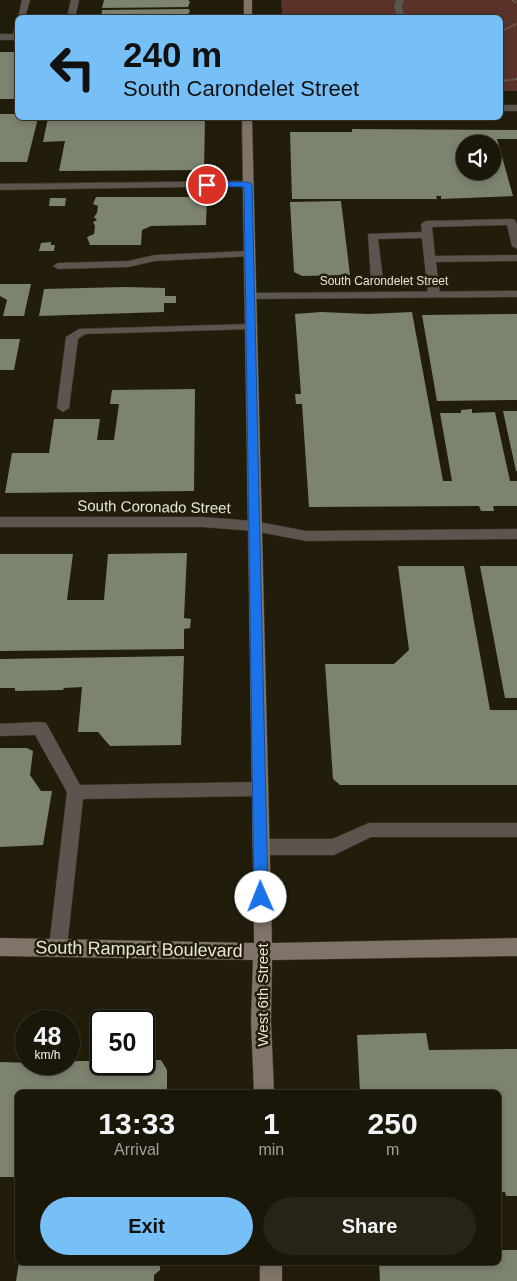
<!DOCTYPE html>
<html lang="en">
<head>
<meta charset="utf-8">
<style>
  :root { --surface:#1a1608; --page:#272316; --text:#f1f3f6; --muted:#9f9f9c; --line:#383529; --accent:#77bff7 }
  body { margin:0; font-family:Arial,sans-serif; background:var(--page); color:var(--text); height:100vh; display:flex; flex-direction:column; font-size:19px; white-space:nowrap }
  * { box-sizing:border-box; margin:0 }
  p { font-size:16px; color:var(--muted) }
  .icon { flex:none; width:28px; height:28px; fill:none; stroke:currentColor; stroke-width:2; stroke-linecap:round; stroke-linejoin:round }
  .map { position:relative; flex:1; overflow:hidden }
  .panel { position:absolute; left:15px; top:1090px; width:486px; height:175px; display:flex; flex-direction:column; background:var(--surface); border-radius:8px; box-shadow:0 2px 8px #0003,0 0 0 1px var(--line) }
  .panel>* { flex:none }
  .top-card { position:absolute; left:15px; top:15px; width:488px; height:105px; border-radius:8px; box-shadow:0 2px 8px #0003,0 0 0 1px var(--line); background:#77bff7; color:#111; overflow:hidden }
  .tools { position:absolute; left:456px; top:135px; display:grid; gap:10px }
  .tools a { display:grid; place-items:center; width:45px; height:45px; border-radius:50%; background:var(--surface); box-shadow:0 2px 8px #0003,0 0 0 1px var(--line); font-size:25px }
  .speed { position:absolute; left:15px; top:1010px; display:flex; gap:10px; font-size:25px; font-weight:700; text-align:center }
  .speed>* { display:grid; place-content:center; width:65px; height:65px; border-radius:50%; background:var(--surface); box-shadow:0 2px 8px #0003,0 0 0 1px var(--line); line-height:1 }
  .speed small { font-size:12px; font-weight:400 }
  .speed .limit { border:2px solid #111; border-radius:8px; background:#fff; color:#111 }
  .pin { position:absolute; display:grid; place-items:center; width:42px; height:42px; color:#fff; margin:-21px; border:2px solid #fff; border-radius:50%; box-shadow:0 1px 5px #0007 }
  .me { position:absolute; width:55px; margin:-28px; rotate:359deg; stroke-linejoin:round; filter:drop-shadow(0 0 4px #0008) }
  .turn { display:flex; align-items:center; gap:18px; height:105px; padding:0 25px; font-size:22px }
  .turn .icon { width:65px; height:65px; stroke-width:2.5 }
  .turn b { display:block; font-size:35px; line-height:42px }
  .eta { display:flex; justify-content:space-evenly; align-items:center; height:85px; text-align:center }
  .eta b { font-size:30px; font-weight:700; line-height:35px }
  .action { display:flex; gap:10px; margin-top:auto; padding:10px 25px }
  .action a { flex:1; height:58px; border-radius:30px; background:var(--accent); color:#111; font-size:20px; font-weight:700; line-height:58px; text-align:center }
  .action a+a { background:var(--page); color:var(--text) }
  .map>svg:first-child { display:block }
</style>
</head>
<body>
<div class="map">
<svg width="517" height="1281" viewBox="0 0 517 1281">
  <rect width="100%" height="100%" fill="#221d0b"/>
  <path fill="#5a322a" d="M 281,0 L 517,0 L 517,91 L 500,91 L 500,18 L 282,17 Z"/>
  <path fill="#7c836e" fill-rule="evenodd" d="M 104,0 L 188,0 L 190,2 L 188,7 L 102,8 Z
    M 102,10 L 188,9 L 190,10 L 187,18 L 101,18 Z
    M 0,52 L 18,52 L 18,99 L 0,99 Z
    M 0,114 L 18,114 L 18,118 L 38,118 L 27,162 L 0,162 Z
    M 48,118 L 205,118 L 204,170 L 59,171 L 65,141 L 43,142 Z
    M 352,129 L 517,130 L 517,139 L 497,139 L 513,196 L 441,199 L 441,196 L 436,196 L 437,199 L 292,199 L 290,132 L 352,132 ZM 465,144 L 492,144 L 492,171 L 465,171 Z
    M 96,197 L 207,197 L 206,225 L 151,226 L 142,230 L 141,245 L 90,245 L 87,237 L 94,234 L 95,226 L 93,222 L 97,220 L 94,217 L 97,213 L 98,206 L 93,204 Z
    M 50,198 L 66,198 L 65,206 L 49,206 Z
    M 341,201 L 350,275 L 302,276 L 294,272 L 290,202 Z
    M 51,242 L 51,245 L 55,245 L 54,251 L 39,251 L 41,243 Z
    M 0,284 L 31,284 L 24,316 L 3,316 L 7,300 L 0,296 Z
    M 126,287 L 165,288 L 165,296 L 176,296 L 176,303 L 164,303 L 164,312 L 39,316 L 44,289 Z
    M 321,312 L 368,314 L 412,312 L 443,481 L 452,481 L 440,413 L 461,413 L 461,410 L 472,409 L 472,413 L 495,412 L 510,481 L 517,481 L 517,506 L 493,506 L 494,511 L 481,511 L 479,506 L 309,507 L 302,404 L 296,404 L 295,394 L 301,394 L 295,314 Z
    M 517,314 L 517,400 L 437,401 L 422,315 Z
    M 0,339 L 20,339 L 14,370 L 0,370 Z
    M 195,389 L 194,491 L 5,493 L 12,453 L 49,453 L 54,419 L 100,419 L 97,440 L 114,440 L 119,404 L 110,404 L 112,390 Z
    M 503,411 L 517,411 L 517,471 L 516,471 Z
    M 187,553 L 184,618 L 191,619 L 190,628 L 184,629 L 184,649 L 0,651 L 0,554 L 73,554 L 67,600 L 104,600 L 108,554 Z
    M 398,566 L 464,566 L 490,710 L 517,710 L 517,785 L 340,785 L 333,779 L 325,664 L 394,664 L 409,650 Z
    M 480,566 L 517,566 L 517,698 L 505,698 Z
    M 184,656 L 181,745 L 110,746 L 98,732 L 78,732 L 82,687 L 64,688 L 63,690 L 15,691 L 15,688 L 0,688 L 0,659 Z
    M 0,748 L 27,748 L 33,751 L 30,775 L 41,791 L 52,791 L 43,845 L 0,847 Z
    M 426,1033 L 429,1050 L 517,1049 L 517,1196 L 506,1196 L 505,1192 L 499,1192 L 499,1092 L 360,1092 L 357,1035 Z
    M 144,1060 L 161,1060 L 167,1070 L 167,1092 L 18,1092 L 18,1177 L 0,1177 L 0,1062 L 69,1064 L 69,1061 L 101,1061 L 101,1064 L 144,1064 Z
    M 499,1250 L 517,1250 L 517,1281 L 380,1281 L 379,1262 L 499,1262 Z
    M 19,1262 L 160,1262 L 160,1270 L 154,1275 L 154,1281 L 16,1281 Z"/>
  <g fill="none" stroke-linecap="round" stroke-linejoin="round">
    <g stroke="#3e3928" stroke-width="1">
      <path id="lane" d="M 22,0 L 30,0 L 25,18 L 18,19 Z
        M 71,0 L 79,0 L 75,18 L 67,18 Z
        M 18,27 L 18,39 L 12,39 L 14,29 Z
        M 511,219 L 515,220 L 517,225 L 517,249 L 512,246 L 507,225 L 432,227 L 435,256 L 517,255 L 517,261 L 436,262 L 440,295 L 438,297 L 430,297 L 428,295 L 422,238 L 378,239 L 383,280 L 377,283 L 371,280 L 368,234 L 422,232 L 421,224 L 426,221 Z
        M 249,251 L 254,254 L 253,256 L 155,261 L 128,267 L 58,269 L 53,266 L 58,263 L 128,261 L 155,255 Z
        M 252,324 L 258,327 L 256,329 L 85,334 L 78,339 L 69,408 L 63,412 L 57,408 L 66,337 L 79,329 Z
        M 40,722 L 46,723 L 80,785 L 260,782 L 266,784 L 268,789 L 266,794 L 260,796 L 83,799 L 67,947 L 64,953 L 58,956 L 52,953 L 49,947 L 67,792 L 35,735 L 0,736 L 0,724 Z
        M 369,823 L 517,823 L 517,837 L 371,837 L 334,855 L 261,855 L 255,852 L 252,847 L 255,842 L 261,839 L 332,839 Z"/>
    </g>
    <g stroke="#3e3928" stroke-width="1">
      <path id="street" d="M 396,0 L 404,0 L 402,6 L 405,18 L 397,18 L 394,6 Z
        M 0,34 L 18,34 L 18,40 L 0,40 Z
        M 500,105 L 517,105 L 517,111 L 500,111 Z
        M 248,181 L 252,182 L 252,186 L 0,190 L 0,184 Z
        M 517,291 L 517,297 L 251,299 L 245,296 L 251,293 Z
        M 0,517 L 202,517 L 254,521 L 306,531 L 517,529 L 517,539 L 306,541 L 254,531 L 202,527 L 0,527 Z"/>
    </g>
    <g stroke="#3e3928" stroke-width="1">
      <path id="secondary" d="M 244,0 L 252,0 L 252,18 L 244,18 Z
        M 242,118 L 252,118 L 272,943 L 517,938 L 517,956 L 272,960 L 271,1021 L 274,1092 L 254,1092 L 251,1021 L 253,960 L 0,956 L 0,938 L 254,943 Z
        M 260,1262 L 282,1262 L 282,1281 L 260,1281 Z"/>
    </g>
    <path stroke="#797566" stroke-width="2" stroke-dasharray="1 1" stroke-linecap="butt" d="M 512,0 L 517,3
      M 500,31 L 517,24
      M 500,81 L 517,79"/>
    <use href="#lane" fill="#5c544e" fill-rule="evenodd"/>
    <use href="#street" fill="#5c544e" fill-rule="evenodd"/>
    <use href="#secondary" fill="#807469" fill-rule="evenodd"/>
  </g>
  <path fill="#1a73e8" stroke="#114b97" d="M 207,182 L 248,182 L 252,184 L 268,897 L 266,902 L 261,903 L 256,902 L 254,897 L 244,187 L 204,186 L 203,185 Z"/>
  <g text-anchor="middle" stroke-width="5" stroke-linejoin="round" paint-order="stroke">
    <g font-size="12" fill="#e7e4d8" stroke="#221d0b">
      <text x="384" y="285">South Carondelet Street</text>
    </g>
    <g font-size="15" fill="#e7e4d8" stroke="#221d0b">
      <text transform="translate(154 507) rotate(1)" y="5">South Coronado Street</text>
      <text transform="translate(263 995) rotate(-90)" y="5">West 6th Street</text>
    </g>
    <g font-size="18" fill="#e7e4d8" stroke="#221d0b">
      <text transform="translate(139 949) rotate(1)" y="6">South Rampart Boulevard</text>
    </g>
  </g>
</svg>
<div class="tools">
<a><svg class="icon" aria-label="sound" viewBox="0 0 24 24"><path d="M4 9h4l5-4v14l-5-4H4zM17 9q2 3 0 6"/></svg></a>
</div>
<div class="speed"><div>48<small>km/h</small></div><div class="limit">50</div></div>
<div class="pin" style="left:207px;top:185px;background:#d93025"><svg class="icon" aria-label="arrive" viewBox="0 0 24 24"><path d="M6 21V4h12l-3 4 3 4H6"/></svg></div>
<svg class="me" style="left:261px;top:897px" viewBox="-20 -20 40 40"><circle r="19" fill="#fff"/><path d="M0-13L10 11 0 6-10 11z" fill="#1a73e8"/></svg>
<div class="top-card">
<div class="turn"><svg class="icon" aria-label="left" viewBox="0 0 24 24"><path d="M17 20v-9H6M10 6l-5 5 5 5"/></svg><div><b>240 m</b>South Carondelet Street</div></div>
</div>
<section class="panel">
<div class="eta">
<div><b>13:33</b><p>Arrival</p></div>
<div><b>1</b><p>min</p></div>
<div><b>250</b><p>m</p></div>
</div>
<div class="action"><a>Exit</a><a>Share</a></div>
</section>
</div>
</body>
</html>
